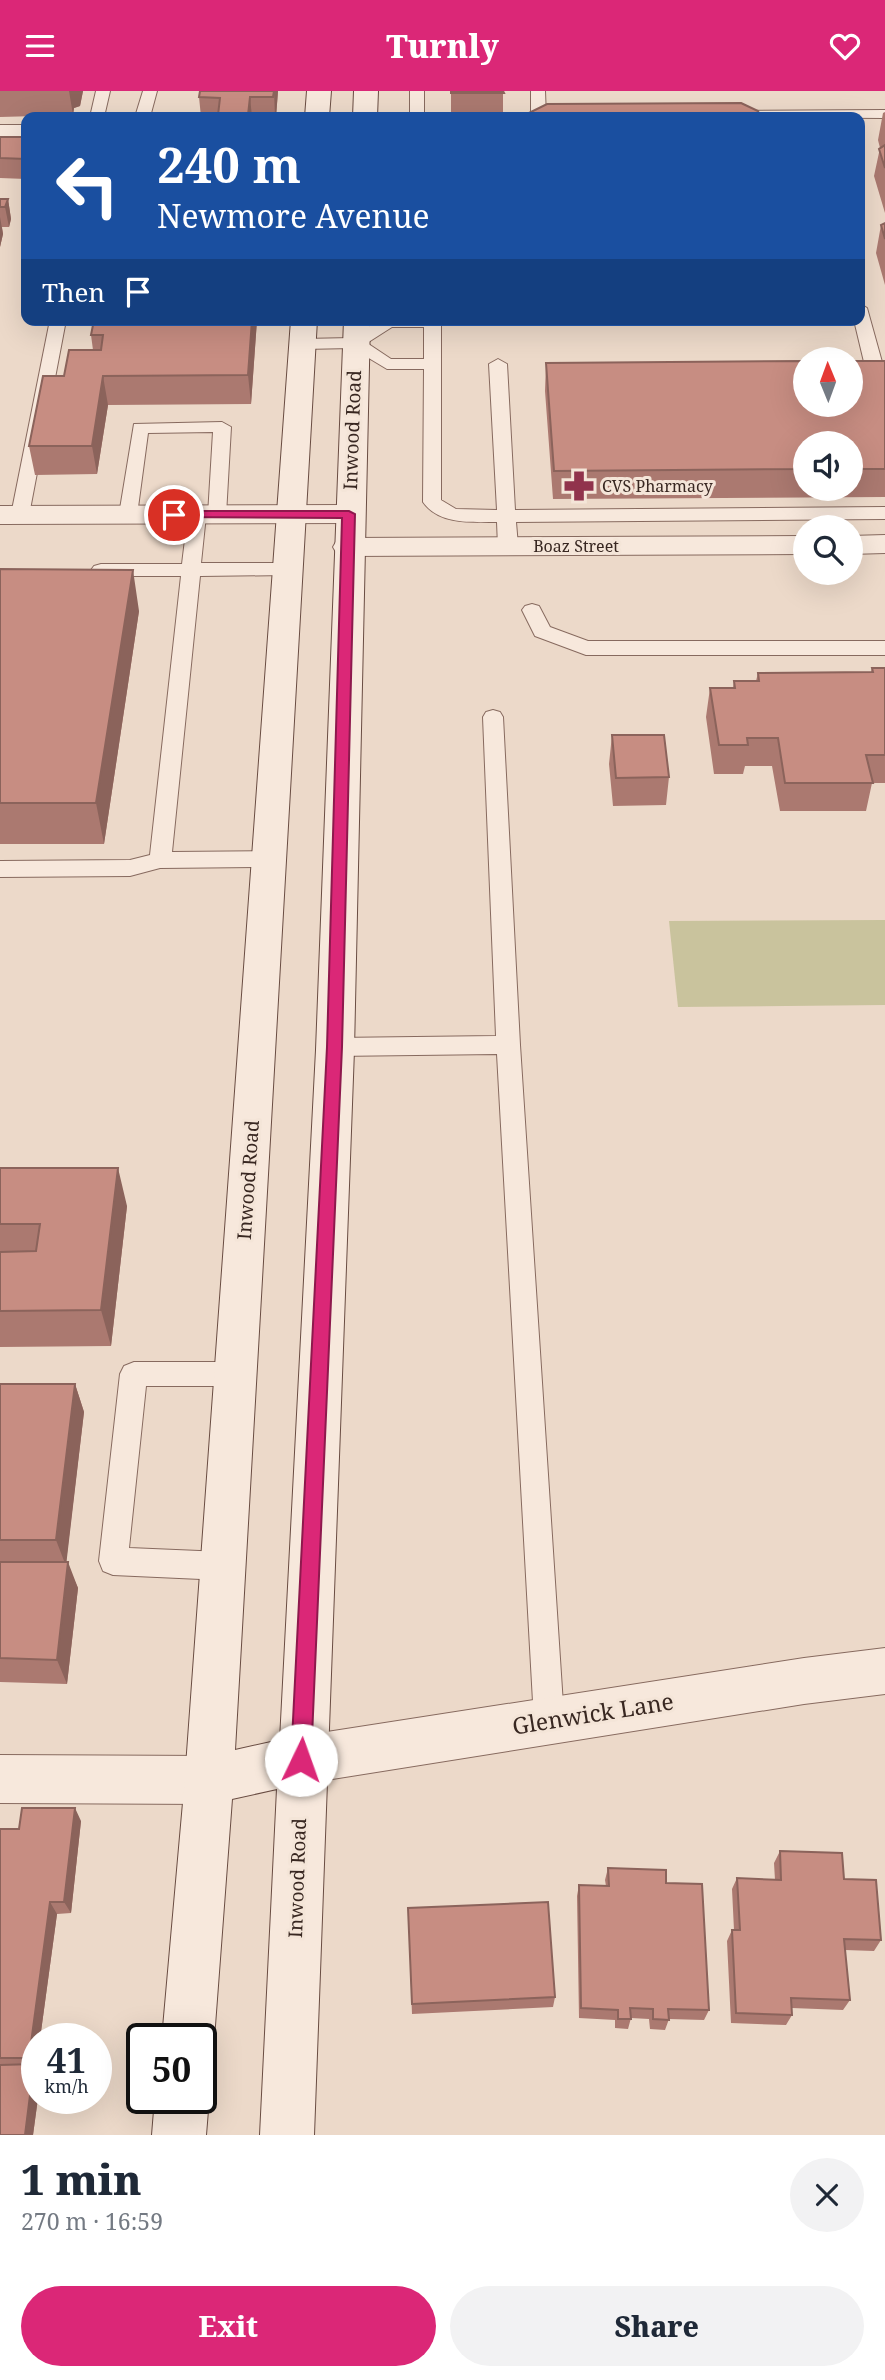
<!DOCTYPE html>
<html lang="en">
<head>
<meta charset="utf-8">
<style>
  :root { --surface:#fff; --page:#f2f2f3; --text:#1f2937; --muted:#747a83; --accent:#db2777 }
  body { margin:0; font-family:"Noto Serif",serif; background:var(--page); color:var(--text); height:100vh; display:flex; flex-direction:column; font-size:26px; white-space:nowrap }
  * { box-sizing:border-box; margin:0 }
  p { font-size:23px; color:var(--muted) }
  .icon { flex:none; width:38px; height:38px; fill:none; stroke:currentColor; stroke-width:2; stroke-linecap:round; stroke-linejoin:round }
  .map { position:relative; height:2044px; overflow:hidden }
  .side { display:flex; flex-direction:column; background:var(--surface); flex:1 }
  .side>* { flex:none }
  .guide { position:absolute; left:21px; top:21px; width:844px; height:214px; border-radius:14px; box-shadow:0 7px 28px #0002; background:#1a4fa0; color:#fff; overflow:hidden }
  .needle { width:46px; rotate:359deg }
  .buttons { position:absolute; left:793px; top:256px; display:grid; gap:14px }
  .buttons a { display:grid; place-items:center; width:70px; height:70px; border-radius:50%; background:var(--surface); box-shadow:0 7px 28px #0002; font-size:35px }
  .speed { position:absolute; left:21px; top:1932px; display:flex; gap:14px; font-size:35px; font-weight:700; text-align:center }
  .speed>* { display:grid; place-content:center; width:91px; height:91px; border-radius:50%; background:var(--surface); box-shadow:0 7px 28px #0002; line-height:1 }
  .speed small { font-size:18px; font-weight:400 }
  .speed .limit { border:4px solid #111; border-radius:10px; background:#fff; color:#111 }
  .pin { position:absolute; display:grid; place-items:center; width:60px; height:60px; color:#fff; margin:-30px; border:4px solid #fff; border-radius:50%; box-shadow:0 2px 7px #0007 }
  .me { position:absolute; width:77px; margin:-38px; rotate:3deg; stroke-linejoin:round; filter:drop-shadow(0 0 5px #0008) }
  .turn { display:flex; align-items:center; gap:24px; height:147px; padding:0 21px; font-size:32px }
  .turn .icon { width:91px; height:91px; stroke-width:2.5 }
  .turn b { display:block; font-size:49px; line-height:60px }
  .then { display:flex; align-items:center; height:66px; padding:0 21px; background:#0003; gap:14px; font-size:26px }
  .round { display:grid; place-items:center; flex:none; width:74px; height:74px; border-radius:37px; background:var(--page) }
  .headline { display:flex; align-items:center; justify-content:space-between; height:119px; padding:0 21px }
  h1 { font-size:42px; font-weight:800; line-height:52px }
  .action { display:flex; gap:14px; margin-top:auto; padding:14px 21px }
  .action a { flex:1; height:80px; border-radius:42px; background:var(--accent); color:#fff; font-size:28px; font-weight:800; line-height:80px; text-align:center }
  .action a+a { background:var(--page); color:var(--text) }
  header { display:flex; justify-content:space-between; align-items:center; height:91px; padding:0 21px; background:var(--accent); color:#fff; font-size:32px; font-weight:800 }
  .map>svg:first-child { display:block }
</style>
</head>
<body>
<header><svg class="icon" aria-label="menu" viewBox="0 0 24 24"><path d="M4 6h16M4 12h16M4 18h16"/></svg>Turnly<svg class="icon" aria-label="heart" viewBox="0 0 24 24"><path d="M12 20l-8-8c-3-5 5-10 8-4 3-6 11-1 8 4z"/></svg></header>
<div class="map">
<svg width="885" height="2044" viewBox="0 0 885 2044">
  <rect width="100%" height="100%" fill="#ecd9c9"/>
  <path fill="#c9c39d" d="M 885,829 L 885,914 L 678,916 L 669,830 Z"/>
  <g fill="none" stroke-linecap="round" stroke-linejoin="round">
    <g stroke="#876a5f" stroke-width="2">
      <path id="lane" d="M 96,0 L 110,0 L 104,26 L 90,26 Z
        M 143,0 L 157,0 L 150,26 L 135,26 Z
        M 410,0 L 424,0 L 424,26 L 410,26 Z
        M 531,0 L 545,0 L 546,26 L 529,26 L 531,23 Z
        M 885,19 L 885,27 L 719,26 L 718,24 L 725,20 Z
        M 859,212 L 867,217 L 882,271 L 879,275 L 873,276 L 864,271 L 854,229 L 859,229 Z
        M 50,229 L 66,229 L 29,424 L 20,430 L 11,424 Z
        M 379,229 L 441,229 L 441,409 L 456,418 L 497,419 L 489,273 L 498,268 L 507,273 L 515,419 L 885,416 L 885,428 L 516,431 L 518,455 L 508,461 L 501,459 L 498,455 L 497,431 C 472,431 439,434 423,411 L 424,278 L 387,278 L 352,257 L 303,258 L 294,253 L 303,248 L 352,247 ZM 392,236 L 424,236 L 424,268 L 391,268 L 367,252 Z
        M 222,331 L 231,336 L 226,424 L 224,428 L 217,430 L 208,424 L 213,341 L 148,342 L 137,424 L 128,430 L 121,428 L 119,424 L 134,333 Z
        M 197,418 L 206,424 L 201,472 L 287,472 L 294,474 L 297,478 L 294,482 L 287,484 L 200,485 L 172,761 L 269,760 L 277,762 L 280,768 L 277,774 L 269,776 L 160,777 L 130,785 L 0,786 L 0,770 L 130,769 L 150,764 L 181,485 L 101,485 L 94,483 L 91,479 L 94,475 L 101,473 L 182,473 L 188,424 Z
        M 532,513 L 539,515 L 550,536 L 588,550 L 885,550 L 885,564 L 586,564 L 535,545 L 522,519 L 525,515 Z
        M 493,619 L 500,621 L 503,626 L 520,954 L 564,1629 L 560,1640 L 549,1644 L 538,1640 L 534,1629 L 497,963 L 335,965 L 327,963 L 323,956 L 327,949 L 335,947 L 496,945 L 483,626 L 486,621 Z
        M 134,1271 L 235,1271 L 245,1275 L 249,1283 L 245,1291 L 235,1295 L 146,1295 L 129,1457 L 223,1461 L 233,1465 L 237,1475 L 233,1485 L 223,1489 L 113,1484 L 103,1480 L 99,1470 L 120,1283 L 124,1275 Z"/>
    </g>
    <g stroke="#876a5f" stroke-width="2">
      <path id="street" d="M 0,34 L 26,34 L 26,48 L 0,48 Z
        M 349,414 L 359,417 L 364,423 L 359,429 L 349,432 L 0,433 L 0,415 Z
        M 885,444 L 885,462 L 850,463 L 850,445 Z
        M 805,445 L 805,463 L 348,465 L 337,463 L 333,456 L 337,449 L 348,447 Z
        M 885,1557 L 885,1603 L 804,1613 L 301,1693 L 284,1686 L 277,1669 L 284,1652 L 301,1645 L 804,1567 Z
        M 0,1664 L 209,1665 L 226,1672 L 233,1689 L 226,1706 L 209,1713 L 0,1712 Z"/>
    </g>
    <g stroke="#694c42" stroke-width="2">
      <path id="secondary" d="M 307,0 L 331,0 L 329,26 L 305,26 Z
        M 354,0 L 378,0 L 377,26 L 353,26 Z
        M 291,229 L 317,229 L 235,1659 L 280,1649 L 316,959 L 344,229 L 370,229 L 354,959 L 314,2044 L 260,2044 L 277,1698 L 232,1708 L 214,1948 L 207,1967 L 201,1969 L 201,1948 L 162,1948 L 185,1689 Z
        M 201,1989 L 209,2007 L 206,2044 L 152,2044 L 155,2007 L 201,2007 Z"/>
    </g>
    <use href="#lane" fill="#f7e8dc" fill-rule="evenodd"/>
    <use href="#street" fill="#f7e8dc" fill-rule="evenodd"/>
    <use href="#secondary" fill="#f7e8dc" fill-rule="evenodd"/>
  </g>
  <path fill="#ab7970" fill-rule="evenodd" d="M 0,0 L 83,0 L 80,15 L 74,17 L 73,24 L 0,26 Z
    M 200,0 L 278,0 L 276,26 L 201,26 L 199,6 Z
    M 451,0 L 503,0 L 503,22 L 760,26 L 451,26 Z
    M 885,21 L 885,122 L 874,85 L 880,57 L 878,49 L 883,22 Z
    M 0,46 L 26,46 L 26,88 L 0,87 Z
    M 0,108 L 8,108 L 11,128 L 9,136 L 2,136 L 3,143 L 0,156 Z
    M 885,132 L 885,194 L 876,162 L 881,134 Z
    M 94,229 L 257,229 L 251,313 L 108,314 L 97,383 L 35,384 L 29,355 L 64,285 L 93,259 L 91,244 Z
    M 885,270 L 885,406 L 553,408 L 545,300 L 546,272 ZM 805,352 L 850,352 L 850,397 L 805,397 Z
    M 0,478 L 139,520 L 104,753 L 0,753 Z
    M 872,577 L 885,577 L 885,692 L 872,692 L 866,720 L 780,720 L 772,675 L 745,675 L 743,683 L 714,683 L 706,626 L 710,597 L 733,597 L 734,590 L 756,590 L 758,582 L 871,581 Z
    M 612,644 L 669,686 L 666,714 L 613,715 L 609,673 Z
    M 0,1077 L 127,1115 L 111,1255 L 0,1256 Z
    M 0,1293 L 75,1293 L 84,1321 L 66,1471 L 78,1497 L 67,1593 L 0,1591 Z
    M 81,1730 L 71,1822 L 57,1823 L 40,1948 L 37,1948 L 37,1973 L 36,1976 L 37,1977 L 37,2007 L 38,2007 L 33,2044 L 0,2044 L 0,1738 L 19,1738 Z
    M 780,1760 L 844,1788 L 881,1849 L 874,1860 L 845,1859 L 850,1909 L 843,1919 L 792,1917 L 792,1924 L 786,1934 L 731,1932 L 727,1850 L 732,1839 L 734,1839 L 732,1798 L 737,1787 L 775,1789 L 774,1772 Z
    M 608,1777 L 666,1792 L 709,1919 L 704,1929 L 669,1928 L 665,1939 L 650,1938 L 649,1928 L 631,1927 L 628,1938 L 615,1937 L 615,1929 L 579,1927 L 577,1805 L 579,1794 L 606,1795 L 605,1789 Z
    M 408,1817 L 555,1906 L 553,1916 L 412,1923 Z"/>
  <path fill="#8b635b" d="M 69,0 L 83,0 L 80,15 L 74,17 L 73,24 Z
    M 274,0 L 278,0 L 276,26 L 275,26 Z
    M 250,6 L 252,26 L 249,26 L 248,24 Z
    M 8,108 L 11,128 L 9,136 L 5,116 Z
    M 0,126 L 3,143 L 0,156 Z
    M 252,229 L 257,229 L 251,313 L 248,284 Z
    M 103,285 L 108,314 L 97,383 L 92,355 Z
    M 133,479 L 139,520 L 104,753 L 96,712 Z
    M 118,1077 L 127,1115 L 111,1255 L 101,1219 Z
    M 75,1293 L 84,1321 L 66,1475 L 56,1449 Z
    M 68,1471 L 78,1497 L 67,1593 L 57,1569 Z
    M 75,1717 L 81,1730 L 71,1822 L 64,1811 Z
    M 50,1811 L 57,1823 L 40,1948 L 37,1948 L 36,1976 L 29,1967 Z
    M 34,1973 L 37,1977 L 37,2007 L 38,2007 L 33,2044 L 25,2044 Z"/>
  <path fill="#c78d82" stroke="#8b635b" stroke-width="2" d="M 200,0 L 274,0 L 273,6 L 250,6 L 248,24 L 218,24 L 220,7 L 199,6 Z
    M 451,0 L 503,0 L 504,2 L 451,2 Z
    M 741,12 L 758,20 L 760,26 L 468,26 L 468,23 L 529,22 L 547,13 Z
    M 0,46 L 26,46 L 26,68 L 0,67 Z
    M 885,54 L 885,77 L 879,58 Z
    M 0,108 L 8,108 L 5,116 L 0,116 Z
    M 885,132 L 885,148 L 881,134 Z
    M 94,229 L 252,229 L 248,284 L 103,285 L 92,355 L 29,355 L 43,285 L 64,285 L 69,259 L 101,259 L 103,244 L 91,244 Z
    M 805,270 L 805,313 L 850,313 L 850,270 L 885,270 L 885,378 L 850,378 L 850,352 L 805,352 L 805,378 L 554,380 L 546,272 Z
    M 0,478 L 133,479 L 96,712 L 0,712 Z
    M 872,577 L 885,577 L 885,664 L 866,664 L 873,692 L 785,692 L 778,647 L 747,647 L 748,654 L 719,654 L 710,597 L 735,597 L 734,590 L 759,590 L 758,582 L 873,581 Z
    M 612,644 L 664,644 L 669,686 L 616,687 Z
    M 0,1077 L 118,1077 L 101,1219 L 0,1220 L 0,1161 L 36,1160 L 40,1133 L 0,1133 Z
    M 0,1293 L 75,1293 L 56,1449 L 0,1449 Z
    M 0,1471 L 68,1471 L 57,1569 L 0,1567 Z
    M 22,1717 L 75,1717 L 64,1811 L 50,1811 L 29,1967 L 0,1967 L 0,1738 L 19,1738 Z
    M 780,1760 L 842,1762 L 844,1788 L 876,1789 L 881,1849 L 844,1848 L 850,1909 L 791,1907 L 792,1924 L 736,1922 L 732,1839 L 740,1839 L 737,1787 L 781,1789 Z
    M 608,1777 L 666,1779 L 666,1792 L 702,1793 L 709,1919 L 668,1918 L 669,1929 L 653,1928 L 653,1918 L 630,1917 L 631,1928 L 618,1928 L 618,1919 L 581,1917 L 579,1794 L 609,1795 Z
    M 548,1811 L 555,1906 L 412,1913 L 408,1817 Z
    M 34,1973 L 25,2044 L 0,2044 L 0,1974 Z"/>
  <path fill="#db2777" stroke="#8e194d" stroke-width="2" d="M 174,420 L 349,420 L 355,423 L 342,956 L 311,1669 L 308,1676 L 301,1679 L 294,1676 L 291,1669 L 327,956 L 342,427 L 170,426 L 170,421 Z"/>
  <defs>
    <g id="pharmacy-bare" transform="scale(2.415)"><path d="M-2-6h4v4h4v4h-4v4h-4v-4h-4v-4h4Z" fill="#91334c" stroke="#f4e5d8" stroke-width="2.5" paint-order="stroke"/></g>
  </defs>
  <g fill-rule="evenodd">
    <use href="#pharmacy-bare" x="579" y="395"/>
  </g>
  <g text-anchor="middle" stroke-width="6" stroke-linejoin="round" paint-order="stroke">
    <g font-size="16" fill="#382721" stroke="#f4e5d8" text-anchor="start">
      <text x="602" y="401">CVS Pharmacy</text>
    </g>
    <g font-size="16" fill="#382721" stroke="#f4e5d8">
      <text x="576" y="461">Boaz Street</text>
    </g>
    <g font-size="19" fill="#382721" stroke="#f4e5d8">
      <text transform="translate(352 339) rotate(-88)" y="7">Inwood Road</text>
      <text transform="translate(248 1089) rotate(-86)" y="7">Inwood Road</text>
      <text transform="translate(297 1787) rotate(-88)" y="7">Inwood Road</text>
    </g>
    <g font-size="23" fill="#382721" stroke="#f4e5d8">
      <text transform="translate(593 1623) rotate(-9)" y="8">Glenwick Lane</text>
    </g>
  </g>
</svg>
<div class="buttons">
<a><svg class="needle" viewBox="-14 -14 28 28"><path d="M0-13l5 13h-10z" fill="#e53935"/><path d="M0 13l5-13h-10z" fill="#747a83"/></svg></a>
<a><svg class="icon" aria-label="sound" viewBox="0 0 24 24"><path d="M4 9h4l5-4v14l-5-4H4zM17 9q2 3 0 6"/></svg></a>
<a><svg class="icon" aria-label="search" viewBox="0 0 24 24"><circle cx="10" cy="10" r="6"/><path d="M15 15l6 6"/></svg></a>
</div>
<div class="speed"><div>41<small>km/h</small></div><div class="limit">50</div></div>
<div class="pin" style="left:174px;top:424px;background:#d93025"><svg class="icon" aria-label="arrive" viewBox="0 0 24 24"><path d="M6 21V4h12l-3 4 3 4H6"/></svg></div>
<svg class="me" style="left:301px;top:1669px" viewBox="-20 -20 40 40"><circle r="19" fill="#fff"/><path d="M0-13L10 11 0 6-10 11z" fill="#db2777"/></svg>
<div class="guide">
<div class="turn"><svg class="icon" aria-label="left" viewBox="0 0 24 24"><path d="M17 20v-9H6M10 6l-5 5 5 5"/></svg><div><b>240 m</b>Newmore Avenue</div></div>
<div class="then">Then<svg class="icon" aria-label="arrive" viewBox="0 0 24 24"><path d="M6 21V4h12l-3 4 3 4H6"/></svg></div>
</div>
</div>
<section class="side">
<div class="headline"><div><h1>1 min</h1><p>270 m · 16:59</p></div><a class="round"><svg class="icon" aria-label="close" viewBox="0 0 24 24"><path d="M6 6l12 12M18 6L6 18"/></svg></a></div>
<div class="action"><a>Exit</a><a>Share</a></div>
</section>
</body>
</html>
